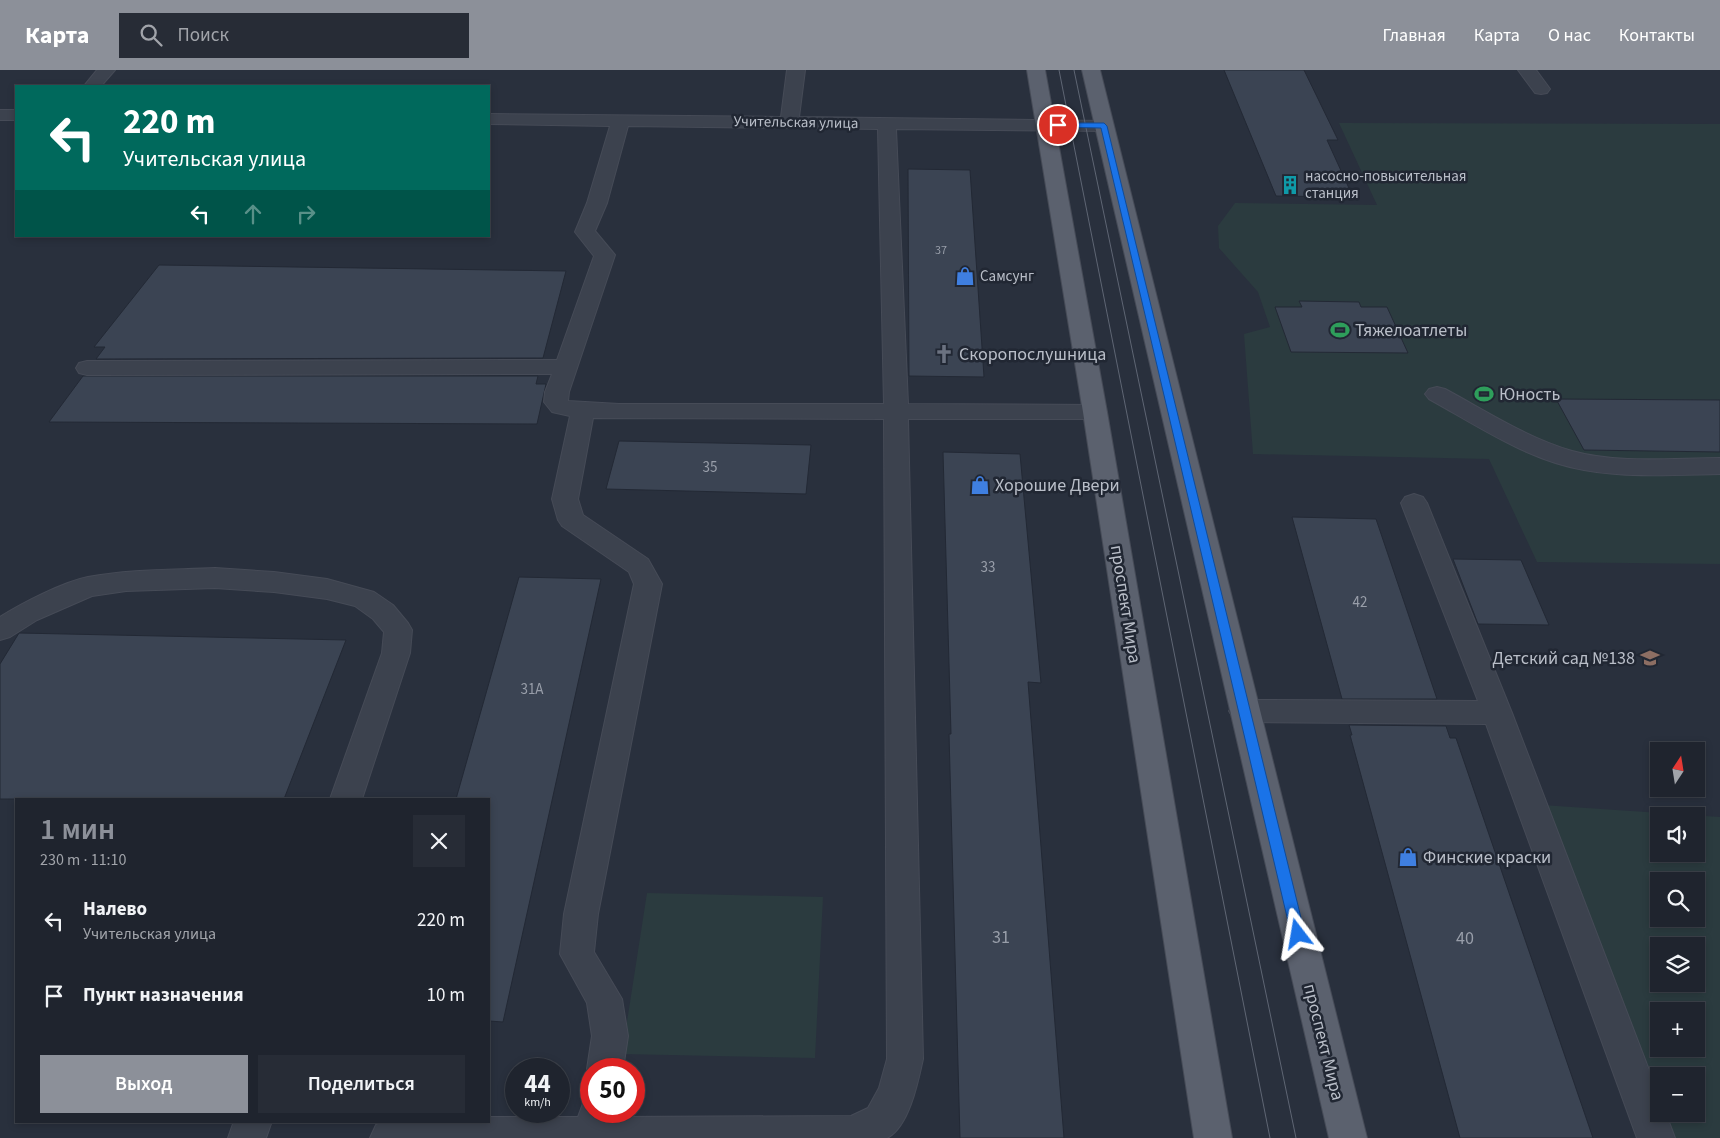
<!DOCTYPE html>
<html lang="ru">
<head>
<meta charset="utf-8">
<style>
  :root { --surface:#1f242e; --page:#272c36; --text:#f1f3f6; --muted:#a1a4aa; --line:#3c414a; --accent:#8c9099 }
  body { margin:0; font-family:"Source Sans 3",sans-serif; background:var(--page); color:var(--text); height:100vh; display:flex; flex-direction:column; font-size:19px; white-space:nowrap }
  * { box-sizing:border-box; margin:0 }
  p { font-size:16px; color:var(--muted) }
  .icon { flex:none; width:28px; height:28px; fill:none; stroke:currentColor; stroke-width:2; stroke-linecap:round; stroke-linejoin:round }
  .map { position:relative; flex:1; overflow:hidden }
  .drawer { position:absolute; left:15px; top:728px; width:475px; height:325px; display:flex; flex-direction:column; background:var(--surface); border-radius:0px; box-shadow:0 2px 8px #0003,0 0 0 1px var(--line) }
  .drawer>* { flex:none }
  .banner { position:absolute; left:15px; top:15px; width:475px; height:152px; border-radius:0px; box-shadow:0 2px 8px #0003,0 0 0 1px var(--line); background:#00695c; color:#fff; overflow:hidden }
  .needle { width:32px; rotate:12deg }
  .controls { position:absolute; left:1650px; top:672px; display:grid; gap:10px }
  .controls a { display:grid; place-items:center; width:55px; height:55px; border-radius:0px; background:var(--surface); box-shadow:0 2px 8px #0003,0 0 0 1px var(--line); font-size:25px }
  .speed { position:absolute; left:505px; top:988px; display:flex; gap:10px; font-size:25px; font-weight:700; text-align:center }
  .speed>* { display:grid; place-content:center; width:65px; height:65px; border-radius:50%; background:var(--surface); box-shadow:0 2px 8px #0003,0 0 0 1px var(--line); line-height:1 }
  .speed small { font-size:12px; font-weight:400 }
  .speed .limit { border:8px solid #d22; background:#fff; color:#111 }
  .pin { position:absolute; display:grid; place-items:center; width:42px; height:42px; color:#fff; margin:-21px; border:2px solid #fff; border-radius:50%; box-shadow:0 1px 5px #0007 }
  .me { position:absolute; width:55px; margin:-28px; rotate:346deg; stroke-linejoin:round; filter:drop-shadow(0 0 4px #0008) }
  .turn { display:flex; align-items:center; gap:18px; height:105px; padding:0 25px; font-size:22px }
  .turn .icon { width:65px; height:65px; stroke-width:2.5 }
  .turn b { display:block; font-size:35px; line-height:42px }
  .lanes { display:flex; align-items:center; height:48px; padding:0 25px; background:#0003; justify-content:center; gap:25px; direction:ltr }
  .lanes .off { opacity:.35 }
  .round { display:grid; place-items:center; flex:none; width:52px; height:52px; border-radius:0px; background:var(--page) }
  .summary { display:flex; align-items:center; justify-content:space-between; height:85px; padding:0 25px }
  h1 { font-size:30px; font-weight:600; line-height:38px; color:var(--accent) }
  .cta { display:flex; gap:10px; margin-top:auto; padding:10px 25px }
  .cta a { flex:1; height:58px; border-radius:0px; background:var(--accent); color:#fff; font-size:20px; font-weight:600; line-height:58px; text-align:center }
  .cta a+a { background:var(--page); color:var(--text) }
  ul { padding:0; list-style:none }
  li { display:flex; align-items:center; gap:15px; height:75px; padding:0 25px }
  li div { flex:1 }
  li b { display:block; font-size:19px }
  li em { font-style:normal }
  header { display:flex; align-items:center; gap:30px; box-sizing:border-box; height:70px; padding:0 25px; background:var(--accent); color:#fff }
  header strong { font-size:24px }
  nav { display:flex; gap:28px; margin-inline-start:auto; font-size:18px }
  .search { width:350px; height:45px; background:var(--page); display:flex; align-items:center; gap:12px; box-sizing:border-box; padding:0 18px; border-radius:0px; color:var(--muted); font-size:19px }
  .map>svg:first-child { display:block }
</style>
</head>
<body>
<header>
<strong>Карта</strong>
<div class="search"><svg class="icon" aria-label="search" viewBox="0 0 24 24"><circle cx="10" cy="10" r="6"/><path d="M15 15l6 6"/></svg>Поиск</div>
<nav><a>Главная</a><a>Карта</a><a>О нас</a><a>Контакты</a></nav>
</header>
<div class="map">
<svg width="1720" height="1068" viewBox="0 0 1720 1068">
  <rect width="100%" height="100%" fill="#29303d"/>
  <path fill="#2b3b3f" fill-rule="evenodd" d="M 1339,53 L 1720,54 L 1720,494 L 1537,492 L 1489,389 L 1253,384 L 1244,264 L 1270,257 L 1258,222 L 1219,178 L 1218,156 L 1235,133 L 1377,135 Z
    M 1542,735 L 1720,747 L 1720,1068 L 1673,1068 L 1664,1044 L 1696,1044 L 1696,1006 L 1659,1006 L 1659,1031 ZM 1659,746 L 1696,746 L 1696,784 L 1659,784 ZM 1659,811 L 1696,811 L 1696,849 L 1659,849 ZM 1659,876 L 1696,876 L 1696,914 L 1659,914 ZM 1659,941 L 1696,941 L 1696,979 L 1659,979 Z
    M 647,823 L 823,827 L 815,988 L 622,984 Z"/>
  <path fill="#3b4453" stroke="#232935" d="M 1224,0 L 1304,0 L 1338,70 L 1327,70 L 1353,127 L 1276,126 Z
    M 908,99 L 970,100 L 984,307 L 909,306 Z
    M 159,195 L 566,201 L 543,288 L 96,289 L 105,277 L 94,277 Z
    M 1299,231 L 1359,232 L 1361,237 L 1387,237 L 1408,283 L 1291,282 L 1275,237 L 1302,237 Z
    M 83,306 L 538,306 L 536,314 L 546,314 L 537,354 L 49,352 Z
    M 1556,329 L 1720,330 L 1720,382 L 1584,380 Z
    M 619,371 L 811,375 L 806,424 L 606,419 Z
    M 943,382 L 1020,384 L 1041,613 L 1028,612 L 1064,1068 L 960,1068 L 949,664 L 951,664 Z
    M 1292,447 L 1376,449 L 1437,629 L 1342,629 Z
    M 1453,489 L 1521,490 L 1549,555 L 1478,554 Z
    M 519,507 L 601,509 L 503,952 L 489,951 L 489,729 L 456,729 Z
    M 19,563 L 346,570 L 284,729 L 0,729 L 0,594 Z
    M 1349,655 L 1446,656 L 1450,668 L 1456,668 L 1593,1068 L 1460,1068 L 1350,665 L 1352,665 Z"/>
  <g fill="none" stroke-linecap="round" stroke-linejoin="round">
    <g stroke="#464b57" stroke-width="2">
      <path id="minor" d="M 97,0 L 115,0 L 101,16 L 84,16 Z
        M 787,0 L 805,0 L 799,47 L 1104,51 L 1110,52 L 1113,56 L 1110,60 L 1104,61 L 896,59 L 908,334 L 1095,335 L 1103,337 L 1107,342 L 1103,347 L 1095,349 L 908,349 L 923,989 C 918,1012 909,1057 887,1068 L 370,1068 L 376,1055 L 384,1051 L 489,1051 L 489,1047 L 578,1047 L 585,1028 L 591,1025 L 591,1041 L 617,1041 L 616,1047 L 851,1046 L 868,1038 L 879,1018 L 887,989 L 884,349 L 593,348 L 578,429 L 583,445 L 648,489 L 662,514 L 598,844 L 594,882 L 622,929 L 628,966 L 623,999 L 591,999 L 591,1010 L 587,999 L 592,966 L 587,933 L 560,884 L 564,844 L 634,514 L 629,502 L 562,456 L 558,450 L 552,429 L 570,346 L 552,342 L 544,332 L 545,322 L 552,304 L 87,305 L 79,303 L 76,298 L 79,293 L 87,291 L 557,290 L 594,186 L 575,162 L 587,133 L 610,56 L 489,54 L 489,44 L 781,47 ZM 628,56 L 878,59 L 884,334 L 619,334 L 568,331 L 569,322 L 615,185 L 595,161 L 607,133 Z
        M 1518,0 L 1536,0 L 1550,19 L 1547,23 L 1541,24 L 1535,23 Z
        M 0,40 L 16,40 L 16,50 L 0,50 Z
        M 1437,317 L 1445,319 C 1486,341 1527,368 1572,381 C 1619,394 1672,388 1720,388 L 1720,404 C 1675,405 1628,408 1584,400 C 1527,390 1478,356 1429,329 L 1425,324 L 1429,319 Z
        M 1414,424 L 1423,427 L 1427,433 L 1512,643 L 1659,1026 L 1659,1044 L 1666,1044 L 1675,1068 L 1637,1068 L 1486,654 L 1244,652 L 1234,649 L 1229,641 L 1234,633 L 1244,630 L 1478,631 L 1401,433 L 1405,427 Z
        M 215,498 L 274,502 L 327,509 L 374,522 L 393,535 L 408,553 L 412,560 L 410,583 L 362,729 L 330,729 L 382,583 L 384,562 L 373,549 L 355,536 L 327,529 L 274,522 L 215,518 L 126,521 L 92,526 L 37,550 L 10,567 L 0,570 L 0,547 C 22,533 63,512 88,507 C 130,499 173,500 215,498 Z
        M 234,1051 L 272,1051 L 266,1068 L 228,1068 Z"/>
    </g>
    <g stroke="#464b57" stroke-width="2">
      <path id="major" d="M 1027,0 L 1045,0 L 1107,342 L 1232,1068 L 1194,1068 L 1083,342 Z
        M 1082,0 L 1100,0 L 1367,1068 L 1329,1068 Z"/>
    </g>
    <use href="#minor" fill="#3c424e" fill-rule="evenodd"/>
    <use href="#major" fill="#5b616e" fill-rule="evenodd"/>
    <path stroke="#5f6674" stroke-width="1" d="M 1059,0 L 1270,1068
      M 1074,0 L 1296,1068"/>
  </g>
  <path fill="#1a73e8" stroke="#114b97" d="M 1104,53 L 1107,56 L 1305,864 L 1303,868 L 1298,870 L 1293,868 L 1291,864 L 1101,58 L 1058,57 L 1055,55 L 1058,53 Z"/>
  <defs>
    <g id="building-bare" transform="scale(1.5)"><path d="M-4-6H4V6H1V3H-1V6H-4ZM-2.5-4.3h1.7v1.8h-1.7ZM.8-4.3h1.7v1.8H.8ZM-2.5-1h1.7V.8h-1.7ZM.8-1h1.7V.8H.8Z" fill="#0f9aa8" stroke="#212733" stroke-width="2.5" paint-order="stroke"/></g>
    <g id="shop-bare" transform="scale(1.5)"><path d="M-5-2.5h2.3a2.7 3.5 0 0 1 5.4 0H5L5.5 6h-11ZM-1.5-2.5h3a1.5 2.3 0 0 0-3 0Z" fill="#3f7fe0" stroke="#212733" stroke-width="2.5" paint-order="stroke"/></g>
    <g id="stadium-bare" transform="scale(1.5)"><path d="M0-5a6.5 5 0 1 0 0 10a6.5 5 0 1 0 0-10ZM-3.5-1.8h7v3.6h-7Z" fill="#2e9e5b" stroke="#212733" stroke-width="2.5" paint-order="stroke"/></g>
    <g id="church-bare" transform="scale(1.5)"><path d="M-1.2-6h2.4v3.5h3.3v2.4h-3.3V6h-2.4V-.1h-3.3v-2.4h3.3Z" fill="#6b7280" stroke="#212733" stroke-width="2.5" paint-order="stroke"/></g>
    <g id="school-bare" transform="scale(1.5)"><path d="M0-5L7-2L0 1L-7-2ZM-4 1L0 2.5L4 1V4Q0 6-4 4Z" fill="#8d6e63" stroke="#212733" stroke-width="2.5" paint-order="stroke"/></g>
  </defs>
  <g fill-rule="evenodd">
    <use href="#building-bare" x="1290" y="115"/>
    <use href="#shop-bare" x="965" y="206"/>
    <use href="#stadium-bare" x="1340" y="260"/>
    <use href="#church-bare" x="944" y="284"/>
    <use href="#stadium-bare" x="1484" y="324"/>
    <use href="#shop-bare" x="980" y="415"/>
    <use href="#school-bare" x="1650" y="588"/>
    <use href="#shop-bare" x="1408" y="787"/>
  </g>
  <g text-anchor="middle" stroke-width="5" stroke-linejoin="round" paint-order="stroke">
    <g font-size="12" fill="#989ea9">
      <text x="941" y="184">37</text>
    </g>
    <g font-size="15" fill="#b9bec8" stroke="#212733">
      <text transform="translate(796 52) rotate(1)" y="5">Учительская улица</text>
    </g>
    <g font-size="15" fill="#b9bec8" stroke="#212733" text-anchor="start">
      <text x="1305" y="111">насосно-повысительная<tspan x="1305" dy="17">станция</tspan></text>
      <text x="980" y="211">Самсунг</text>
    </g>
    <g font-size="15" fill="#989ea9">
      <text x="710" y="402">35</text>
      <text x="988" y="502">33</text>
      <text x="1360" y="537">42</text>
      <text x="532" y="624">31А</text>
    </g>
    <g font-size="18" fill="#b9bec8" stroke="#212733" text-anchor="start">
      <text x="1355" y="266">Тяжелоатлеты</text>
      <text x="959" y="290">Скоропослушница</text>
      <text x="1499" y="330">Юность</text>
      <text x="995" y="421">Хорошие Двери</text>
      <text x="1635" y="594" text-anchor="end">Детский сад №138</text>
      <text x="1423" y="793">Финские краски</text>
    </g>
    <g font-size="18" fill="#b9bec8" stroke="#212733">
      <text transform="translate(1126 534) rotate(81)" y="6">проспект Мира</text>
      <text transform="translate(1324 972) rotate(76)" y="6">проспект Мира</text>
    </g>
    <g font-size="18" fill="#989ea9">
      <text x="1001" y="873">31</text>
      <text x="1465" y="874">40</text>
    </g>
  </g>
</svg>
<div class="controls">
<a><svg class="needle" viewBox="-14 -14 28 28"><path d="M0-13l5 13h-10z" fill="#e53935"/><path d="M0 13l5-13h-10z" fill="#a1a4aa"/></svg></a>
<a><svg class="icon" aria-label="sound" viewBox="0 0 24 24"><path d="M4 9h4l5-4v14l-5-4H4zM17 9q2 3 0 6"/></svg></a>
<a><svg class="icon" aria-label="search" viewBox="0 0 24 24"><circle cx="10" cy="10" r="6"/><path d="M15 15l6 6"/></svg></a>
<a><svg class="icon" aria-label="layers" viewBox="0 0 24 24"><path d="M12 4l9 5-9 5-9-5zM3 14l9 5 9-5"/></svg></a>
<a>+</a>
<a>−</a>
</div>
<div class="speed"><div>44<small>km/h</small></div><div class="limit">50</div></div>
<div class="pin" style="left:1058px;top:55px;background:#d93025"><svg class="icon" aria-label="arrive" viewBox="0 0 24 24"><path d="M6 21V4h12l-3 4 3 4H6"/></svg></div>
<svg class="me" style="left:1298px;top:864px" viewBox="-20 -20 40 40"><path d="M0-17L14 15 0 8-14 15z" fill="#1a73e8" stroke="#fff" stroke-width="4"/></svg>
<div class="banner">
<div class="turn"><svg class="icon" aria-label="left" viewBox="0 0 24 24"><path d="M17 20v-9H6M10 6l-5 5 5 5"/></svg><div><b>220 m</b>Учительская улица</div></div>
<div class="lanes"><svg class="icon" aria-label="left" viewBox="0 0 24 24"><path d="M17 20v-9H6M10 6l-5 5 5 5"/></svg><svg class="icon off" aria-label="ahead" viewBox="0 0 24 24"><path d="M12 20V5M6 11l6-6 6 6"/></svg><svg class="icon off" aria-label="right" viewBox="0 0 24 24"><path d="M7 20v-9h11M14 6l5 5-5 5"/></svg></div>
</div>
<section class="drawer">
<div class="summary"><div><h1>1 мин</h1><p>230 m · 11:10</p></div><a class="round"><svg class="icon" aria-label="close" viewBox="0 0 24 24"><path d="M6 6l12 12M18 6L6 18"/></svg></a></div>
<ul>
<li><svg class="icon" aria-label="left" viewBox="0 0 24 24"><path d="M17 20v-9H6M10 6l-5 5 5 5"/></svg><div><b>Налево</b><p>Учительская улица</p></div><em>220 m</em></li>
<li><svg class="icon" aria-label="arrive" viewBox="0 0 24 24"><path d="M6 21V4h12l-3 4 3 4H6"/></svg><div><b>Пункт назначения</b></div><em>10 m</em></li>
</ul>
<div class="cta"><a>Выход</a><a>Поделиться</a></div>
</section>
</div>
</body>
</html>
